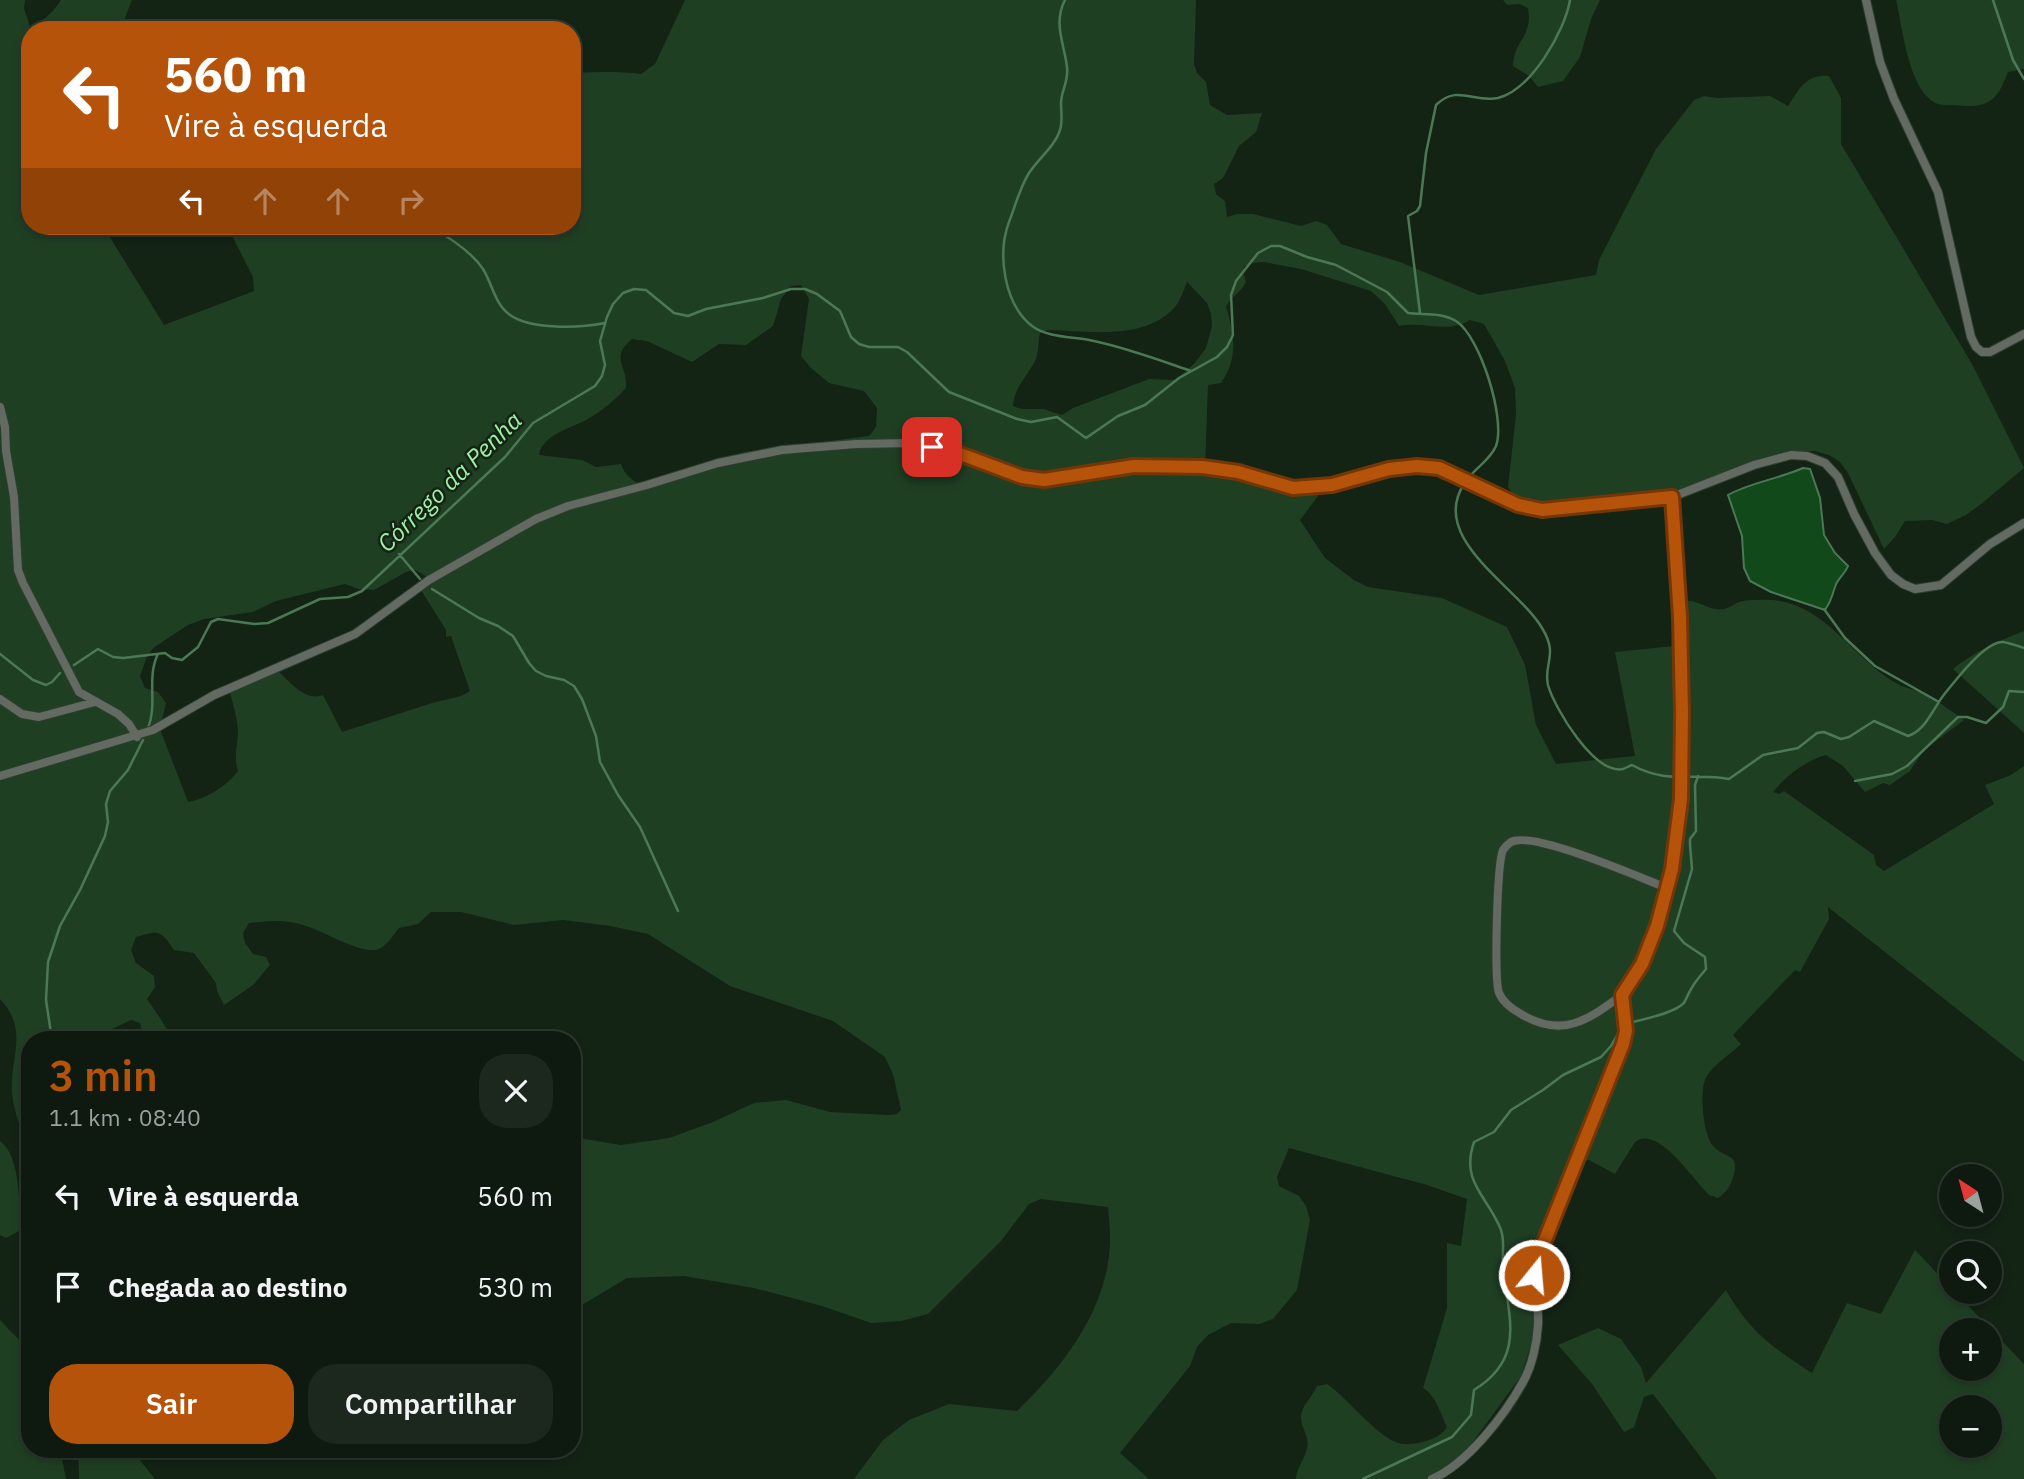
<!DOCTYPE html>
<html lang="pt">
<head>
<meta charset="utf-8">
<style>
  :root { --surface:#0e1a0f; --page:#1c271d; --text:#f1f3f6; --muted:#9ba19e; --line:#2e382f; --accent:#b45309 }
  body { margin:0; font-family:"IBM Plex Sans",sans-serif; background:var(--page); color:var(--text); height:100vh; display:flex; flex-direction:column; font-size:26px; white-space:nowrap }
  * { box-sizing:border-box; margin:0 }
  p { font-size:23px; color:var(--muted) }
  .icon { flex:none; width:38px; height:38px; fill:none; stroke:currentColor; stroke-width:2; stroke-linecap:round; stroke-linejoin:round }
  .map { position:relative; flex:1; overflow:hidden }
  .panel { position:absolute; left:21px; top:1031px; width:560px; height:427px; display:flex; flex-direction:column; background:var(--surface); border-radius:28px; box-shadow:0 4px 10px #0003,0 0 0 2px var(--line) }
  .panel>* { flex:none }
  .hud { position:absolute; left:21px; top:21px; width:560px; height:214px; border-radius:28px; box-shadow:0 4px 10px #0003,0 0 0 2px var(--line); background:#b45309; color:#fff; overflow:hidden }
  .needle { width:46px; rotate:324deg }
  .controls { position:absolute; left:1939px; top:1164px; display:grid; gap:14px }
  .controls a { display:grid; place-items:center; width:63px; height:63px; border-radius:50%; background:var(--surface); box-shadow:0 4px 10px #0003,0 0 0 2px var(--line); font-size:35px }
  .pin { position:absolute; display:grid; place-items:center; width:60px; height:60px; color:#fff; margin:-30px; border-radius:14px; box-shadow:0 4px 10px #0006 }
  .me { position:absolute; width:77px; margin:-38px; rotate:17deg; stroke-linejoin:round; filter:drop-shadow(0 0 5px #0008) }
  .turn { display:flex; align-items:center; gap:24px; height:147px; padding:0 28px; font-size:32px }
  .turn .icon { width:91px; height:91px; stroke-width:2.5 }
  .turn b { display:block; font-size:49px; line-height:60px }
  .lanes { display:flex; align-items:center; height:66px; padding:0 28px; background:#0003; justify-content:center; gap:35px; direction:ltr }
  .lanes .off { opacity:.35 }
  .round { display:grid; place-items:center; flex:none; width:74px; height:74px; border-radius:28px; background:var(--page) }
  .summary { display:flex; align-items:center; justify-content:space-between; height:119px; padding:0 28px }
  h1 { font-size:42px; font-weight:600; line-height:52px; color:var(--accent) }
  .cta { display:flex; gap:14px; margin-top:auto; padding:14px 28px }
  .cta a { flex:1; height:80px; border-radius:28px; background:var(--accent); color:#fff; font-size:28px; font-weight:600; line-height:80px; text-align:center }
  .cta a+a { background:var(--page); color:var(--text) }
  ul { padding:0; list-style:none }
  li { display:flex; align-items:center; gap:21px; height:91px; padding:0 28px }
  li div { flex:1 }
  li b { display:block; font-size:26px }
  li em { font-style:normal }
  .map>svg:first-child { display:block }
</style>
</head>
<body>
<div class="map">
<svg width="2024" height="1479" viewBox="0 0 2024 1479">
  <rect width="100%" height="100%" fill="#132314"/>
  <path fill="#1f3f23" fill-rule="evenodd" d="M 0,0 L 25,0 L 24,8 L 31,30 L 30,226 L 103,226 L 164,325 L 254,291 L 253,277 L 227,226 L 572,226 L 572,73 C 595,72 619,71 641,74 L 655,64 L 685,0 L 1196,0 L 1194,64 L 1197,73 L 1206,82 L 1210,105 L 1227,115 L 1262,113 L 1256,132 L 1239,146 L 1223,178 L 1214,184 L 1216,194 L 1225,201 L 1227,217 L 1237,214 L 1253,214 L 1301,226 L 1316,221 L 1327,225 L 1341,244 L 1400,262 L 1479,295 L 1596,275 L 1599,260 L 1656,149 L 1694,100 L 1704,96 L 1718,98 L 1770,96 L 1788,106 C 1799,89 1807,73 1829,76 L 1841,98 L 1841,144 L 1972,364 L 2024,468 L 1981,504 L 1966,515 L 1947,524 L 1932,520 L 1905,521 L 1895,537 L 1884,549 L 1848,473 L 1840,462 L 1829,455 L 1815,451 L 1781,452 L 1719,479 L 1654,497 L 1536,507 L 1515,497 L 1508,487 L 1516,414 L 1515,388 L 1505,361 L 1484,324 L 1470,320 C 1449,334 1424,321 1399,326 L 1385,304 L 1371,291 L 1301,269 L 1264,262 L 1253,263 L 1244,267 L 1243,272 L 1246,282 C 1241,293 1231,296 1226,307 C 1235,333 1238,360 1221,383 L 1208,385 L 1205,469 L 1296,490 L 1322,486 L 1318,496 L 1300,520 L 1325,558 L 1354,580 L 1368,587 L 1442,598 L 1507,627 L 1525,665 L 1536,725 L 1556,764 L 1635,756 L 1615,652 L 1684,645 L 1684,601 C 1699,599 1709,612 1724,609 C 1729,608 1734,604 1739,602 C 1746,600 1754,600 1760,600 C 1821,596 1848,654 1894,682 C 1904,688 1918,690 1929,696 C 1941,703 1952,712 1964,720 L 1924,750 L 1910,771 L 1890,785 L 1883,783 L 1865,792 L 1843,766 L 1826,755 C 1806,760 1786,776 1773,792 L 1779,794 L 1784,791 L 1874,855 L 1876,865 L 1884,871 L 1994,804 L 1985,785 L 2011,775 L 2024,766 L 2024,1062 L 1828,907 L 1829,919 L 1800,972 L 1795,970 L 1733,1035 L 1741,1044 C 1731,1054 1712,1065 1706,1078 C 1699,1091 1703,1134 1713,1146 C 1725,1159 1741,1153 1733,1177 C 1730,1187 1727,1192 1718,1198 L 1709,1195 C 1694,1181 1658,1124 1635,1142 L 1615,1174 L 1589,1160 L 1582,1161 L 1540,1270 L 1536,1328 L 1521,1376 L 1459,1461 L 1433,1479 L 1296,1479 C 1296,1468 1305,1459 1307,1448 C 1310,1436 1300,1427 1301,1416 C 1302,1405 1313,1396 1317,1386 L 1327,1384 C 1349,1399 1375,1435 1398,1443 C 1405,1445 1412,1444 1419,1443 C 1431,1440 1439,1437 1447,1428 C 1442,1416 1435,1394 1423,1388 L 1447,1308 L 1447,1243 L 1461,1246 L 1467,1199 L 1427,1185 L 1289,1148 L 1277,1177 L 1279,1186 L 1299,1196 L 1306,1206 L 1310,1220 L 1297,1290 L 1273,1319 L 1259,1324 L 1231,1323 L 1208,1335 L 1197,1347 L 1190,1366 L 1120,1453 L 1149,1479 L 854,1479 L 883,1440 L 909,1420 L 949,1404 L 1017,1411 C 1063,1367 1109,1308 1110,1240 C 1110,1229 1109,1218 1108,1207 L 1041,1199 L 1029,1204 L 1001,1241 L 928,1314 L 901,1321 L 871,1323 L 822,1306 L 754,1288 L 684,1276 L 627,1278 L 572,1311 L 572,1137 L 621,1145 L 669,1138 L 713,1122 L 754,1103 L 786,1100 L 830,1112 L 888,1115 L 897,1114 L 901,1110 L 893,1074 L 885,1057 L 833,1021 L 730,986 L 648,934 L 610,926 L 563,920 L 514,925 L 461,912 L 431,912 L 418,924 L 399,928 C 392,936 387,947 376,950 C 358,953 322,930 303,925 C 284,919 268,921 249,923 L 243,933 L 245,943 L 253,954 L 266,957 L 270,965 L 253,985 L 224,1005 L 217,991 L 216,983 L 194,953 L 174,950 C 161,930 159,930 136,937 L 131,950 L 136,963 L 154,976 L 155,987 L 147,999 L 162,1021 L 172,1039 L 144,1039 L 140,1023 L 131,1020 L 112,1029 L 110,1039 L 30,1040 L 30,1156 C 24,1136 14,1114 12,1093 C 9,1058 30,1031 0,999 ZM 1187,282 L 1207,303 L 1211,314 L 1212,326 L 1206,348 L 1194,364 L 1175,380 L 1149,379 L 1073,408 L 1062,415 L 1043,409 L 1021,409 L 1013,406 C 1014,387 1027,377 1035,361 C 1039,352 1038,342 1040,333 L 1048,330 C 1088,331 1145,341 1175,307 C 1180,301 1184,290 1187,282 ZM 801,285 L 809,299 L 801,356 L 811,368 L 829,383 L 864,391 L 877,408 L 876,427 L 869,436 L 744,452 L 642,485 C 632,481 624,474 621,464 L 596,467 L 582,460 L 539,455 C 542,435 571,428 586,420 C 601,412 615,400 626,388 C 628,365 609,358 632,339 L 647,341 L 692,362 L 719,344 L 746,345 L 773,326 L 781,299 L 791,286 ZM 415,570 L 427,577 L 421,590 L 446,630 L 446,637 L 451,636 L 470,691 L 461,696 L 432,703 L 342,732 L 323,695 C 306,702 290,682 278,671 L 229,690 C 233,704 237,716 238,731 C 238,745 233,757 238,771 C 227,786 206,799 188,802 L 160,729 L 166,703 L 158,692 L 145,688 L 140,676 L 146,659 L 153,648 L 188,625 L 204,619 L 253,612 L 276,601 L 345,584 L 358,589 L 374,590 L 406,572 Z
    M 61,0 L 132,0 L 125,18 L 115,30 L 32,30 L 53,11 Z
    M 1503,0 L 1600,0 L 1591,19 L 1580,57 L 1563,81 L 1538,87 L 1529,76 L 1513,66 C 1514,39 1533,38 1528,8 L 1519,4 L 1507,5 Z
    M 1896,0 L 2024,0 L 2024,69 L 2008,72 C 1999,95 1993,107 1966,106 C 1957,105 1946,106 1938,104 C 1908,92 1903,28 1896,0 Z
    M 2024,631 L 2024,733 L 1953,669 C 1975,651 1998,641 2024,631 Z
    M 0,1141 C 21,1157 20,1206 19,1231 L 6,1238 L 0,1235 Z
    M 1915,1250 L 1951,1288 L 1951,1292 L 1955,1292 L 2024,1364 L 2024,1479 L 1717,1479 L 1653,1394 L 1644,1397 L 1634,1427 L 1624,1432 L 1592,1384 L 1558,1345 L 1598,1328 L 1621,1339 L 1641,1367 L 1646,1383 L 1726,1290 C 1749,1331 1773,1348 1812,1373 L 1847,1303 L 1881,1314 ZM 1951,1330 L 1990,1330 L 1990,1368 L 1951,1368 ZM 1951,1407 L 1990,1407 L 1990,1446 L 1951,1446 Z
    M 0,1320 L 30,1351 L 30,1449 L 60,1449 L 66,1479 L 0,1479 Z
    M 78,1449 L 131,1449 L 155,1479 L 79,1479 Z"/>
  <path fill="#11491b" stroke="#4d7855" stroke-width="2" d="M 1803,468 L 1810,469 L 1820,498 L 1824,535 L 1835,553 L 1848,566 C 1845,574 1837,579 1835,587 C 1831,598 1832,600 1825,610 L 1771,592 L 1750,581 L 1744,568 L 1742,536 L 1728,495 C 1746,484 1781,478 1803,468 Z"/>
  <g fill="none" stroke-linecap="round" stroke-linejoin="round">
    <path stroke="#4d7855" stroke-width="2.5" d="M 1065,0 C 1053,23 1064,43 1067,67 C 1069,81 1061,91 1061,103 C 1061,112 1063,121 1060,130 C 1055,146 1038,159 1029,173 C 1020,187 1015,207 1009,222 C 997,254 1004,304 1032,326 C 1050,339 1074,336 1094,341 C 1127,348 1159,360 1191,371
      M 1993,0 L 2013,60 L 2024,79
      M 429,226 C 447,236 471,251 483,269 C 492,283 495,305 510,315 C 531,330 580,328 605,323
      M 1420,313 L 1408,216 L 1417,211 L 1420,206 L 1426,153 L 1436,105 C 1457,84 1473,103 1498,98 C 1531,90 1565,31 1570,0
      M 1464,484 C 1428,539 1518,587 1542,628 C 1559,655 1543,664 1548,685 C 1554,707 1594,775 1623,769 C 1626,768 1629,766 1632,765 C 1668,785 1693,772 1729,779 L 1763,755 L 1798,748 L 1817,733 L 1824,732 L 1841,739 L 1849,737 L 1874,721 L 1908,736 C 1925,731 1933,709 1943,696 C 1954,682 1985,641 2003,642 C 2010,643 2018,646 2024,648
      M 399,554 L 420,579
      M 432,589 L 479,618 L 498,626 L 513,636 L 529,663 L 536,671 L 546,676 L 564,680 L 574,686 L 582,699 L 596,736 L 600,762 L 618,795 L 640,827 L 678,911
      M 1824,609 L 1845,638 L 1875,666 L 1939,702
      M 0,654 L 33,680 L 46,685 L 52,682 L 60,673
      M 74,665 L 98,649 L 113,657 L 123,658 L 165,653 L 172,658 L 182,660 L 198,647 L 211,622 L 218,619 L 254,624 L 268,623 L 320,599 L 348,597 L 362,591 L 505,457 L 533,423 L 595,386 L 602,376 L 605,365 L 600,341 L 607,317 L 613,304 L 623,293 L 634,289 L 646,290 L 674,313 L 688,316 L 706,309 L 763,298 L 791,289 L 805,289 L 817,294 L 840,311 L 851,337 L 859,344 L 869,347 L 898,347 L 907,352 L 949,392 L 1017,419 L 1031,422 L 1057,417 L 1086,438 L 1118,416 L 1145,405 L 1179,378 L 1217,357 L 1227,347 L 1233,335 L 1231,295 L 1236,281 L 1258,253 L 1271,246 L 1280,246 L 1307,257 L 1336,265 L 1387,292 L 1408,313 C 1424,315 1441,312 1456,321 C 1480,336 1506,419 1496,446 C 1491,458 1480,465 1471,475
      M 148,728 C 158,704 146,678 158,654
      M 1855,781 L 1892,774 L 1907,766 L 1958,717 L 1967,717 L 1986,723 L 2003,707 L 2009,691 L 2024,692
      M 1629,1023 C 1641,1020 1680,1012 1685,1001 C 1692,986 1695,982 1706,969 L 1705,957 L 1684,943 L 1674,931 L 1692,869 L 1690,845 L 1690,839 L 1696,831 L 1695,785 L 1698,776
      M 52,1040 L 46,1000 L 48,962 L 60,926 L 80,890 L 105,836 L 108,822 L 106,804 L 110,791 L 128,770 L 143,740
      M 1363,1479 L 1452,1437 L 1471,1415 L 1474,1390 C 1529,1356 1506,1313 1503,1263 C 1502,1251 1505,1242 1501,1230 C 1488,1196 1460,1183 1474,1142 L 1494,1132 L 1511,1110 L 1543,1090 L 1563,1075 L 1601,1057 L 1611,1046 L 1621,1029"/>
    <g stroke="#2f3e30" stroke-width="10">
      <path id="street" d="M 1866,0 L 1880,62 L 1894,99 L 1938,192 L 1971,337 L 1976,347 L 1982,352 L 1990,352 L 2024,334
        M 0,407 L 5,427 L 6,451 L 14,497 L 18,570 L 23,583 L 79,692 L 118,714 L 129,724 L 137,737
        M 0,699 L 22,714 L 39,717 L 95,702
        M 0,776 L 153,730 L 214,695 L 355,634 L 429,580 L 536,519 L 568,506 L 647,485 L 718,463 L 782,450 L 856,444 L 912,443 L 952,451 L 1022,477 L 1044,479 L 1134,466 L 1203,467 L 1238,472 L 1293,488 L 1332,485 L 1389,469 L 1417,466 L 1439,468 L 1518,505 L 1542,510 L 1672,497 L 1754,465 L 1791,455 L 1807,456 L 1825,463 L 1838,477 L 1854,514 L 1875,553 L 1891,575 L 1903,584 L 1915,589 L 1941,585 L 1990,544 L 2024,523
        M 1622,995 C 1588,1020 1562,1039 1521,1014 C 1512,1009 1503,1003 1499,993 C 1494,978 1497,864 1503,850 C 1505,847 1508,844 1511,842 C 1532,830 1641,878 1667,888
        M 1432,1479 C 1467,1464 1505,1415 1523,1382 C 1532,1366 1537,1343 1538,1325 C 1539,1303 1533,1282 1537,1260 L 1623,1044 L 1626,1031 L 1622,995 L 1642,964 L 1657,926 L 1672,869 L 1681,799 L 1682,712 L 1680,617 L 1672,497"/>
    </g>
    <use href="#street" stroke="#626a62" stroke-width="8"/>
  </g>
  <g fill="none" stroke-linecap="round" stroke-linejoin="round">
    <g stroke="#753606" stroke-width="18">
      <path id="route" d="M 932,447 L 952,451 L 1022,477 L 1044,480 L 1134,466 L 1203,467 L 1238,472 L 1293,488 L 1332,485 L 1389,469 L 1417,466 L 1439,468 L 1518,505 L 1542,510 L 1672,497 L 1680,617 L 1682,712 L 1681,799 L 1672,869 L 1657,926 L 1642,964 L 1622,995 L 1626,1031 L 1623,1044 L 1537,1260 L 1534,1275"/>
    </g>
    <use href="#route" stroke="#b45309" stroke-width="12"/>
  </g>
  <g text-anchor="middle" stroke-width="5" stroke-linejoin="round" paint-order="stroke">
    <g font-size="24" font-style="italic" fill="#a1efa7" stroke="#132314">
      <text transform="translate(450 482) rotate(-44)" y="8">Córrego da Penha</text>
    </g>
  </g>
</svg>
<div class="controls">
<a><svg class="needle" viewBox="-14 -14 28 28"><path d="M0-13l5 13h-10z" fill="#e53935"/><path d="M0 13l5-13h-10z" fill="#9ba19e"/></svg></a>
<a><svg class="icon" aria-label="search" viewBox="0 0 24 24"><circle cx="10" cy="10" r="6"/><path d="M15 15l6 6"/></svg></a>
<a>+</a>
<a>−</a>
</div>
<div class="pin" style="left:932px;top:447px;background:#d93025"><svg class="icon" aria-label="arrive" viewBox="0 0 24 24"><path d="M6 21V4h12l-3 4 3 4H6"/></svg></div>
<svg class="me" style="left:1534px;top:1275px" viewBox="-20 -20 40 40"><circle r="17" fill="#b45309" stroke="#fff" stroke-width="3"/><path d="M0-11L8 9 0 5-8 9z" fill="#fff"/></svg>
<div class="hud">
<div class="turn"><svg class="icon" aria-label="left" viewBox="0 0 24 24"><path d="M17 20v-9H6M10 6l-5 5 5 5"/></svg><div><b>560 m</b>Vire à esquerda</div></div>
<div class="lanes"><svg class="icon" aria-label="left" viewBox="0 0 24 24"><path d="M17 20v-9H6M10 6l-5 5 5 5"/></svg><svg class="icon off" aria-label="ahead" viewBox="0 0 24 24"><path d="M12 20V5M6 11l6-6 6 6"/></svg><svg class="icon off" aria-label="ahead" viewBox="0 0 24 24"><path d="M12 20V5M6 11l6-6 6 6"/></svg><svg class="icon off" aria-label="right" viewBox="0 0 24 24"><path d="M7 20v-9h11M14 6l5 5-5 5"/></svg></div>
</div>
<section class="panel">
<div class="summary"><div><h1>3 min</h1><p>1.1 km · 08:40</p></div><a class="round"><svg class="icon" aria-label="close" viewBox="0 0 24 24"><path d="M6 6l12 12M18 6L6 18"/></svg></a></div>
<ul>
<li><svg class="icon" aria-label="left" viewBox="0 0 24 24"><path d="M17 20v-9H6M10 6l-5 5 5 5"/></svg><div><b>Vire à esquerda</b></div><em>560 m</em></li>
<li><svg class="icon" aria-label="arrive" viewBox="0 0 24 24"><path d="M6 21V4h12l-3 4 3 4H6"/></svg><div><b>Chegada ao destino</b></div><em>530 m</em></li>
</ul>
<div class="cta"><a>Sair</a><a>Compartilhar</a></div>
</section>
</div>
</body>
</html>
